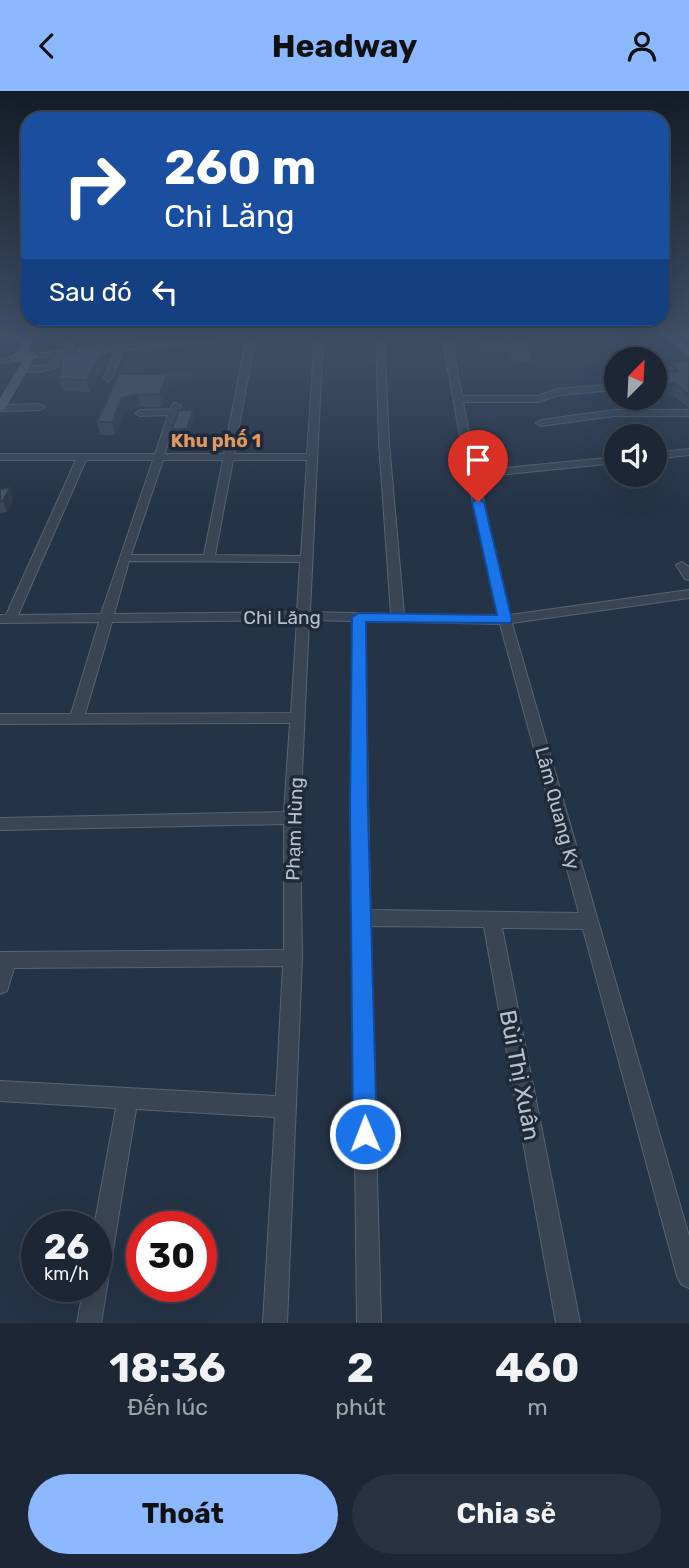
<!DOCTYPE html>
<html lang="vi">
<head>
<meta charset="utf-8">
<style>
  :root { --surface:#1c2634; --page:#293240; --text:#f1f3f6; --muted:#a0a5ac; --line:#3a434f; --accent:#8bb8ff }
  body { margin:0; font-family:Rubik,sans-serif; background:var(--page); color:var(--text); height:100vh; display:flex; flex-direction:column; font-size:26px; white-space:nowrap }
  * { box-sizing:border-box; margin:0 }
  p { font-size:23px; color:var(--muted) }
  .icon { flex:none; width:38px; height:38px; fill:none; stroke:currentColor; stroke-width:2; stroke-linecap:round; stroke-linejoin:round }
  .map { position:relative; height:1232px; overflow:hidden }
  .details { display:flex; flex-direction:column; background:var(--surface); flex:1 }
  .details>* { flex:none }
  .hud { position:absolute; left:21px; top:21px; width:648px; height:214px; border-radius:21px; box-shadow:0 7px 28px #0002,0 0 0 2px var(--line); background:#1a4fa0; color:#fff; overflow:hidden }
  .needle { width:46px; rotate:24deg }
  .tools { position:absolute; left:604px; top:256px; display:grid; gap:14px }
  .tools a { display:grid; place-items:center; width:63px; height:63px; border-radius:50%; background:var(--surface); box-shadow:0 7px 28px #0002,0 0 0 2px var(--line); font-size:35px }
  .speed { position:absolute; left:21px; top:1120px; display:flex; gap:14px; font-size:35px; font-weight:700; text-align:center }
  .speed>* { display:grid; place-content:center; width:91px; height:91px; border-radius:50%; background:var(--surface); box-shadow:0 7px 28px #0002,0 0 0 2px var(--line); line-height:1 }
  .speed small { font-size:18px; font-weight:400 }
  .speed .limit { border:10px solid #d22; background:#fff; color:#111 }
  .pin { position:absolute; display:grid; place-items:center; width:60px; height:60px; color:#fff; margin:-72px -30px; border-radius:50% 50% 50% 0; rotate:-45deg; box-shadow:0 0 7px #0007 }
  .pin .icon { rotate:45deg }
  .me { position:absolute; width:77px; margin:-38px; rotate:359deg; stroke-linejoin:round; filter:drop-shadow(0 0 5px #0008) }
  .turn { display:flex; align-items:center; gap:24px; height:147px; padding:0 28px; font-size:32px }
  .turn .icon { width:91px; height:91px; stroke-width:2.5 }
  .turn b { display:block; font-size:49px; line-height:60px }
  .then { display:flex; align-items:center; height:66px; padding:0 28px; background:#0003; gap:14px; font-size:26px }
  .eta { display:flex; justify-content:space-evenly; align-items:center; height:119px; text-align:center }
  .eta b { font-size:42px; font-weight:700; line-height:49px }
  .action { display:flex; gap:14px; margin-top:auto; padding:14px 28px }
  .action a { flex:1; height:80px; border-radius:42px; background:var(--accent); color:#111; font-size:28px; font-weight:700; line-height:80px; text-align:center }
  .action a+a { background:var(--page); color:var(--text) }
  header { display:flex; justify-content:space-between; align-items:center; height:91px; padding:0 28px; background:var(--accent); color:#111; font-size:32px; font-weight:700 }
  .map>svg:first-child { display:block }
</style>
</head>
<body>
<header><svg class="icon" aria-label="back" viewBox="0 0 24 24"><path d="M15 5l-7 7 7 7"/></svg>Headway<svg class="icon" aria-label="person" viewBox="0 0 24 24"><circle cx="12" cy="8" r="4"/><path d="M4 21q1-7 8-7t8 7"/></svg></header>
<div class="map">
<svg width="689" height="1232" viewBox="0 0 689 1232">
  <rect width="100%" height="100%" fill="#253346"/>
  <path fill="#274347" d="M 125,271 L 147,271 L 144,281 L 193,281 L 190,291 L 116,290 Z"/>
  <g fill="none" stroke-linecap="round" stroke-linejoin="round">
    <g stroke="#586372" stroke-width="2">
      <path id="minor" d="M 70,244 L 78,244 L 72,259 L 241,244 L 270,244 L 255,247 L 234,363 L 307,363 L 315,244 L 323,244 L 310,521 L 391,523 L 379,352 L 376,244 L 384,244 L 389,352 L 404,523 L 498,525 L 467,384 L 442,244 L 450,244 L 462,305 L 537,305 L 558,298 L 616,293 L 616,299 L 559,304 L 538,311 L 463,311 L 476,380 L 616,366 L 616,372 L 478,386 L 510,524 L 689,499 L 689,507 L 512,532 L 689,1145 L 689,1197 L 681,1193 L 677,1185 L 583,838 L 502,837 L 580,1232 L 556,1232 L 484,836 L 370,835 L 381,1232 L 357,1232 L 351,720 L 353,530 L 309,529 L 300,727 L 302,867 L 287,1232 L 263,1232 L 275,1026 L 136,1018 L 101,1232 L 77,1232 L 84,1195 L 96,1195 L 96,1136 L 94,1136 L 116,1017 L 0,1010 L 0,990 L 276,1005 L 283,875 L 14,877 L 7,900 L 0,903 L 0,861 L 284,859 L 284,733 L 0,739 L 0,727 L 284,721 L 290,632 L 0,633 L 0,623 L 71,623 L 99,531 L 0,532 L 0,524 L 6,524 L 76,369 L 0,369 L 0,363 L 155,363 L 168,324 L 140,325 L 135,322 L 140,319 L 170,318 L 173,313 L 176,312 L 181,315 L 164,363 L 224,363 L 246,248 L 123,259 L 112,287 L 108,290 L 104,287 L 115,260 L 34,267 L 30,265 L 34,263 L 64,260 ZM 86,369 L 153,369 L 101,523 L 18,524 ZM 163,369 L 223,369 L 204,464 L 131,464 ZM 233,369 L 307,369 L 301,465 L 215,464 ZM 129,470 L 300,471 L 297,521 L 114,523 ZM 297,529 L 291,622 L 85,623 L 112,531 ZM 365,530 L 500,533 L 579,822 L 370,819 Z
        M 15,266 L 19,268 L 18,270 L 0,272 L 0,268 Z
        M 73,267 L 77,269 L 76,271 C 57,274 37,287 19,278 L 23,275 L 44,275 L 56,268 Z
        M 0,314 L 40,313 L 45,316 L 40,319 L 0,320 Z
        M 614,319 L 689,319 L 689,325 L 614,325 L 541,335 L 536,332 L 541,329 Z
        M 689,358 L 689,364 L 654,368 L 654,362 Z
        M 682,471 L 689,476 L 689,489 L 685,488 L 676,474 Z"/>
    </g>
    <g stroke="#434e5e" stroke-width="1">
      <path id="major" d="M 24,244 L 34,244 L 29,258 L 39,265 L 34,268 L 4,319 L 0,320 L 0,308 L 22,271 L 13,271 L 9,266 L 19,259 Z
        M 663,244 L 674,244 L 689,257 L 689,265 Z"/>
    </g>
    <use href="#minor" fill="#394555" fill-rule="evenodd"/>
    <use href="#major" fill="#576475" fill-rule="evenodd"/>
  </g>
  <path fill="#3a4759" d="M 92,244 L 169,244 L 142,248 L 127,246 L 93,251 Z
    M 459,244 L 521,244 L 531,258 L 529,270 L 515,271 L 508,261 L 492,261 L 490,258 L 481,259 L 476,251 L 464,252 Z
    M 92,260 L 101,260 L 103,272 L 90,301 L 62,300 L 59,288 Z
    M 669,272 L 689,273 L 689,317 L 671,303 L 654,304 L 654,282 L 667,281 Z
    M 167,283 L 169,295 L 162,316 L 140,316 L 125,320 L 115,344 L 100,344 L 97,331 Z
    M 194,326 L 188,346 L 173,346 L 172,338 Z
    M 0,398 L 13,409 L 7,421 L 0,422 Z"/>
  <path fill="#2f3a49" d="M 92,244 L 126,244 L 127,246 L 93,251 Z
    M 141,244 L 169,244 L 142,248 Z
    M 101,260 L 103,272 L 90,301 L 87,289 Z
    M 167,283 L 169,295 L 162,316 L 160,303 Z
    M 674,292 L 671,303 L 654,304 L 654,294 Z
    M 138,304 L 140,316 L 125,320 L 115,344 L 112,331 L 122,307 Z
    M 193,319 L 194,326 L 188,346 L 187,338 Z
    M 10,397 L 13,409 L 7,421 L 3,410 Z"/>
  <path fill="#435368" stroke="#2f3a49" stroke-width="2" d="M 481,244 L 521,244 L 531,258 L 517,259 L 509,249 L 494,250 L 492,247 L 483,247 Z
    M 77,257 L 90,257 L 92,260 L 101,260 L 87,289 L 59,288 L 62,269 L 66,264 L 74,262 Z
    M 685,270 L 689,273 L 689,304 L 674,292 L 654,294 L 654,282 L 678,280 L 669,272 Z
    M 119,283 L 167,283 L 160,303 L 138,304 L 122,307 L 112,331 L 97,331 Z
    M 179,319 L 193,319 L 187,338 L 172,338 Z
    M 10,397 L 3,410 L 0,410 L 0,398 Z"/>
  <linearGradient id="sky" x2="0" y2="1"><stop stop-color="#141c26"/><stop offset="0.59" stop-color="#405068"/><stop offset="1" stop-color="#405068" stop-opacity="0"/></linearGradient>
  <rect width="689" height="416" fill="url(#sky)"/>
  <path fill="#1a73e8" stroke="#114b97" stroke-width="2" d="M 478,408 L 484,411 L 512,529 L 510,532 L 366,531 L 368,720 L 377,1043 L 374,1051 L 365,1055 L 357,1051 L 353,1043 L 350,720 L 352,526 L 359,522 L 497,524 L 472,411 Z"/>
  <g text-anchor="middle" stroke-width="7" stroke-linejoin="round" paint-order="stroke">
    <g font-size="19" font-weight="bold" fill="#e09860" stroke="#1e2a3a">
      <text x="216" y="356">Khu phố 1</text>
    </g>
    <g font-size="19" fill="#b7c0ce" stroke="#1e2a3a">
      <text x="282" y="533">Chi Lăng</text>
      <text transform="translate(558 717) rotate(75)" y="7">Lâm Quang Ky</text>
      <text transform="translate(294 738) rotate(-88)" y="7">Phạm Hùng</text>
    </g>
    <g font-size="23" fill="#b7c0ce" stroke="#1e2a3a">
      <text transform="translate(520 984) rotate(79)" y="8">Bùi Thị Xuân</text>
    </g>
  </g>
</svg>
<div class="tools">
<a><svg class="needle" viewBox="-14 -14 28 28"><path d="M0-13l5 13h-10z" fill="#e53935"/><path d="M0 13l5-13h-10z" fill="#a0a5ac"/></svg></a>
<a><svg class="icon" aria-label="sound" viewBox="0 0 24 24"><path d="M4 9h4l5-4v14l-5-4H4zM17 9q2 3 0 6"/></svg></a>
</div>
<div class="speed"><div>26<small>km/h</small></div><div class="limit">30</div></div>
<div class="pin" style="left:478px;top:411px;background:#d93025"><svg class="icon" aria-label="arrive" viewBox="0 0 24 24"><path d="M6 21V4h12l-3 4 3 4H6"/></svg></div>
<svg class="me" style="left:365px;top:1043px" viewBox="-20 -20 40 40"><circle r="17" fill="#1a73e8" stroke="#fff" stroke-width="3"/><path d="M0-11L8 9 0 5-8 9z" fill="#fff"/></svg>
<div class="hud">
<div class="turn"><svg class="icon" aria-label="right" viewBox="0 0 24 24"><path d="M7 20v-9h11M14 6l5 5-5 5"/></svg><div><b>260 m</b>Chi Lăng</div></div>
<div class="then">Sau đó<svg class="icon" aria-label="left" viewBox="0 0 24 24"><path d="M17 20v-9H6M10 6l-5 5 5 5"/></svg></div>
</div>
</div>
<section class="details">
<div class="eta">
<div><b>18:36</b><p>Đến lúc</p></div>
<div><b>2</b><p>phút</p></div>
<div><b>460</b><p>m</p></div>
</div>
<div class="action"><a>Thoát</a><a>Chia sẻ</a></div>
</section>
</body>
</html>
